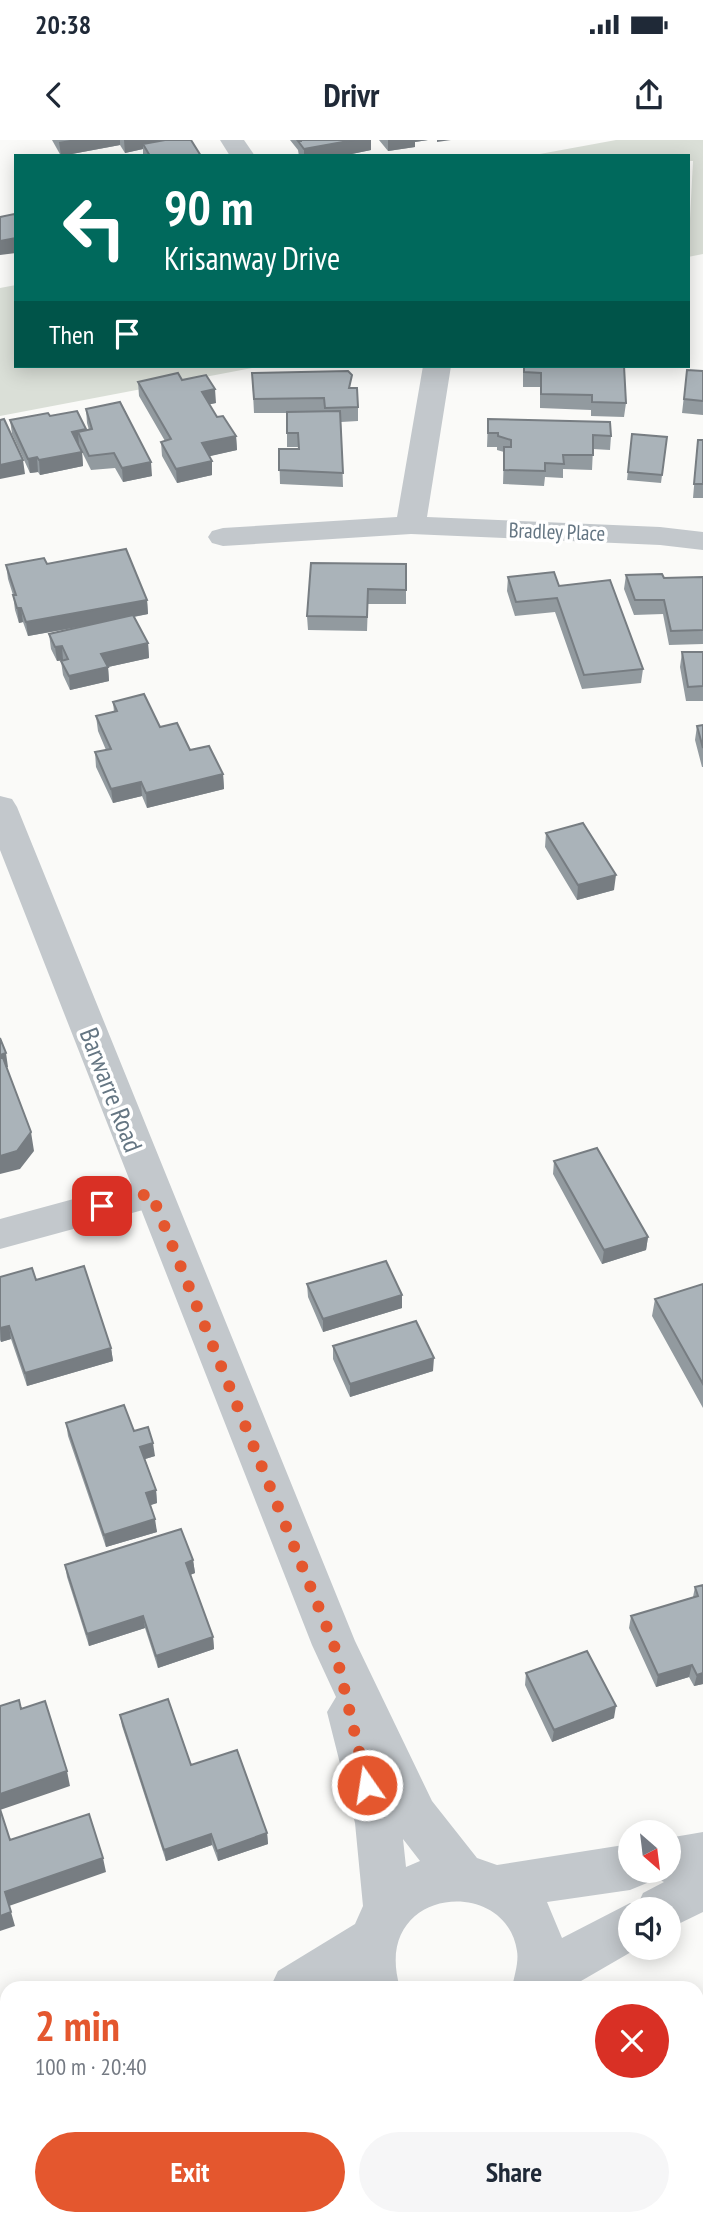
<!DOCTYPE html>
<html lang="en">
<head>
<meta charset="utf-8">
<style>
  :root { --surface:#fff; --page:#f6f6f7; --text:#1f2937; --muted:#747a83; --accent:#e4572e }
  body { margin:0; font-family:"PT Sans Narrow",sans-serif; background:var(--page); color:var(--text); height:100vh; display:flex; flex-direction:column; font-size:26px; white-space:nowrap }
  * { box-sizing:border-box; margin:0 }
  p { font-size:23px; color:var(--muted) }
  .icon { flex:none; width:38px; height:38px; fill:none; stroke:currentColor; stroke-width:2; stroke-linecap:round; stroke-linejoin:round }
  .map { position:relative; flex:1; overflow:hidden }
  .side { position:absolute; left:0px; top:1841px; width:704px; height:245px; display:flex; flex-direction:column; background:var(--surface); border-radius:21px 21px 0 0; box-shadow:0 4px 18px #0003 }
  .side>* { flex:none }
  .banner { position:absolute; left:14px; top:14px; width:676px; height:214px; border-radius:0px; box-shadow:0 4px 18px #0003; background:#00695c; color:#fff; overflow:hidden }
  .needle { width:46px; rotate:152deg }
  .buttons { position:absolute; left:618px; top:1680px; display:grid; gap:14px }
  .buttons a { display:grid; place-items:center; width:63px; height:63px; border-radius:50%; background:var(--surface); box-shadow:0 4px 18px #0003; font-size:35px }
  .pin { position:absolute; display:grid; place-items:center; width:60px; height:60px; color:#fff; margin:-30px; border-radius:14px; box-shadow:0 4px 10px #0006 }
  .me { position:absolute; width:77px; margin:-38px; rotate:347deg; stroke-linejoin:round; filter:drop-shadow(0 0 5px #0008) }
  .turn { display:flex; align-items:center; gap:24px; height:147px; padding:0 35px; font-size:32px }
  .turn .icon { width:91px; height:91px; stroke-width:2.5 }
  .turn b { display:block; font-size:49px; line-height:60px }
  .then { display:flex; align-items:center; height:66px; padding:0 35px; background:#0003; gap:14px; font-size:26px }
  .round { display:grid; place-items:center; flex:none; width:74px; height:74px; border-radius:37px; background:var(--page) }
  .headline { display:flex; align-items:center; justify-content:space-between; height:119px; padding:0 35px }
  h1 { font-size:42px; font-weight:800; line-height:52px; color:var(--accent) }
  .action { display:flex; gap:14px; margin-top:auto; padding:14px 35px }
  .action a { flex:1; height:80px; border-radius:42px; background:var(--accent); color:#fff; font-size:28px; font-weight:800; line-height:80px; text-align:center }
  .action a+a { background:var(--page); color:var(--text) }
  .status { display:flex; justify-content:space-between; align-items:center; height:49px; padding:0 35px; background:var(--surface); direction:ltr }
  .status svg { height:19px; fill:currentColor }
  header { display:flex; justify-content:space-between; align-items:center; height:91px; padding:0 35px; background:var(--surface); font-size:32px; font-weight:800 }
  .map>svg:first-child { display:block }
</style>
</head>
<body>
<div class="status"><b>20:38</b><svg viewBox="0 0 49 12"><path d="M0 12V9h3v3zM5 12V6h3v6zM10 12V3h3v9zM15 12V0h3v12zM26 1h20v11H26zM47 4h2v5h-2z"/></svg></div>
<header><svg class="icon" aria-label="back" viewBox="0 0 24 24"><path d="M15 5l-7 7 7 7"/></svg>Drivr<svg class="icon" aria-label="share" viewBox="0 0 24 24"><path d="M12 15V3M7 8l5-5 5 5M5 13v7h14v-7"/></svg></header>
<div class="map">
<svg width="703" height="2086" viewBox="0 0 703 2086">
  <rect width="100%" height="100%" fill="#fafaf8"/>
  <path fill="#dadfd7" d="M 616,0 L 703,0 L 703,114 L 688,117 L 693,21 L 688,21 L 688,16 L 529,16 Z
    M 16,145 L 16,226 L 262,226 L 0,276 L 0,148 Z"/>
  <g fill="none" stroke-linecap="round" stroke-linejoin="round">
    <path fill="#c3c8cc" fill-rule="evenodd" d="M 220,0 L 244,0 L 255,16 L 230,16 Z
      M 423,226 L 451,226 L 427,377 L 660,387 L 703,392 L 703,410 L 660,405 L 411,394 L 223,406 L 212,403 L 208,397 L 212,391 L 223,388 L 397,377 Z
      M 151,1038 L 165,1042 L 170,1053 L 165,1064 L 0,1109 L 0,1079 Z"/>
    <path fill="#c3c8cc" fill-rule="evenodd" d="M 0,656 L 12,659 L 17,667 L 355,1501 L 432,1661 L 477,1718 L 497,1725 L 630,1704 L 630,1731 L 668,1731 L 668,1698 L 703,1692 L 703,1772 L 668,1789 L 668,1769 L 630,1769 L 630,1808 L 638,1808 L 569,1848 L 512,1848 C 514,1837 519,1822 517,1811 C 506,1734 370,1747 400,1848 L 350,1848 L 349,1842 L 340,1848 L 270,1848 L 278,1831 L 355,1784 L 363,1766 L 355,1683 L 327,1572 L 336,1557 L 312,1505 L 0,710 ZM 403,1699 L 420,1721 L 406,1727 ZM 650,1735 L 664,1742 L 643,1753 L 637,1766 L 630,1763 L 562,1798 L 547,1762 L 630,1750 L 647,1743 Z
      M 7,1959 L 7,2009 L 0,2011 L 0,1961 Z
      M 529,2079 L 582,2079 L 585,2086 L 532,2086 Z"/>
  </g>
  <path fill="#929a9f" d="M 52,0 L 162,0 L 201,16 L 143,16 L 143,9 L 125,13 L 120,5 L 61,16 Z
    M 290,0 L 371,0 L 371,10 L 342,16 L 299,16 L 298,10 Z
    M 379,0 L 428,0 L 415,2 L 415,7 L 388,11 Z
    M 523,226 L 624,226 L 626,263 L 624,277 L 591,276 L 591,270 L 540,268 L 540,247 L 523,247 Z
    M 687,230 L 703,231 L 703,275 L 682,273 Z
    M 252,233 L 352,248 L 358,267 L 358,281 L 341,282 L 343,347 L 280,344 L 279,309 L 299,309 L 299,307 L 287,307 L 287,273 L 254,273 Z
    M 182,240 L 216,263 L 209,264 L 217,277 L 236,296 L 237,310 L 209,316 L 212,321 L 212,335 L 177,343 L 162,316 L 161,302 L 165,301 L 139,256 L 138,242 Z
    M 86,269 L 152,336 L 123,342 L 115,328 L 91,330 L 82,312 L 83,326 L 40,335 L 38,332 L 30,333 L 12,294 L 10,280 L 50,276 L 86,289 L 86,290 L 89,290 L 87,283 Z
    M 488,279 L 611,296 L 610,310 L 593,309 L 592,330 L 563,329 L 563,338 L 545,337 L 544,346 L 503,344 L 504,312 L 497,310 L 497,307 L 487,307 Z
    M 632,294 L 667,297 L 661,343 L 627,340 Z
    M 698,300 L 703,300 L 703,358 L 693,358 Z
    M 47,424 L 147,460 L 148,474 L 134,477 L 148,503 L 149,518 L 108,527 L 109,541 L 70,550 L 63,535 L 61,521 L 63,520 L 57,521 L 51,509 L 49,494 L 96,484 L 28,496 L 23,482 L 19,483 L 15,470 L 13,455 L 8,439 L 6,425 Z
    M 406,424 L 406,464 L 368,464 L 367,491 L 308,490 L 307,476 Z
    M 626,435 L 664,438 L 703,437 L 703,504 L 669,505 L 663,474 L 634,475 L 624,449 Z
    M 508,437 L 559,446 L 643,529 L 641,543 L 582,549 L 555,472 L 515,476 L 507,451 Z
    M 682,512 L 703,512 L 703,561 L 686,561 L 680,527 Z
    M 113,562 L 160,587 L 223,634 L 224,649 L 147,668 L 142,656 L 113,663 L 96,627 L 95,612 L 106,610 L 98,591 L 96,576 L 114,572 Z
    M 703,585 L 703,627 L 702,627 L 695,600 L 697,586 Z
    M 546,693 L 614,750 L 577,760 L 545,707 Z
    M 554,1021 L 648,1097 L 646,1110 L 602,1124 L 553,1034 Z
    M 0,1137 L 36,1140 L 111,1208 L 113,1221 L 27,1246 L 11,1199 L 1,1202 L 0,1200 Z
    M 307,1144 L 402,1155 L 402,1168 L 323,1192 L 308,1157 Z
    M 703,1144 L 703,1268 L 652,1176 L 655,1159 Z
    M 333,1206 L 433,1231 L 350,1257 L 333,1219 Z
    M 66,1283 L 134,1291 L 155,1316 L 145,1319 L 156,1350 L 157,1363 L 150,1365 L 157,1392 L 106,1407 L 68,1296 Z
    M 193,1420 L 195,1433 L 190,1435 L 213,1497 L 214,1509 L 158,1528 L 145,1488 L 89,1506 L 67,1437 L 65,1425 Z
    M 703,1445 L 703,1544 L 694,1546 L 689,1537 L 656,1547 L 629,1488 L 631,1476 L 693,1457 L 695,1447 Z
    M 526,1533 L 614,1578 L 552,1602 L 525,1545 Z
    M 120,1575 L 191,1625 L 267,1693 L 268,1704 L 218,1721 L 212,1705 L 166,1721 L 122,1586 Z"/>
  <path fill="#777d82" d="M 70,0 L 120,0 L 120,5 L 61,16 L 59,2 Z
    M 124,0 L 162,0 L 162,6 L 143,4 L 143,9 L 125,13 Z
    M 354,0 L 371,0 L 371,10 L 342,16 L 304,16 L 304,9 Z
    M 388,0 L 428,0 L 415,2 L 415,7 L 388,11 Z
    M 437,0 L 451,0 L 437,2 Z
    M 16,98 L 16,113 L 0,115 L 0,101 Z
    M 215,249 L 216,263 L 202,266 L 202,252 Z
    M 86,289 L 87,303 L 78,292 L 79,305 L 72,292 Z
    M 236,296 L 237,310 L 202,318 L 202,303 Z
    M 82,312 L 83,326 L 40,335 L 39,320 Z
    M 37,317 L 38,332 L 30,333 L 28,319 Z
    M 23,320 L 25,334 L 0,339 L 0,325 Z
    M 212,321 L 212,335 L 177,343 L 176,329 Z
    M 151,322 L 152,336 L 123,342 L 122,328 Z
    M 147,460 L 148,474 L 28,496 L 26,482 Z
    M 17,468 L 21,468 L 23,482 L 19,483 Z
    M 148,503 L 149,518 L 108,527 L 109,541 L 70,550 L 69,536 L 101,514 Z
    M 62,506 L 63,520 L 57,521 L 55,507 Z
    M 223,634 L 224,649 L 147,668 L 146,653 Z
    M 141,642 L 142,656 L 113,663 L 111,649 Z
    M 616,735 L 614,750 L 577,760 L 578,745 Z
    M 6,913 L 8,927 L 0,930 L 0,915 Z
    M 31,992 L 34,1011 L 20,1029 L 0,1034 L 0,1016 Z
    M 648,1097 L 646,1110 L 602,1124 L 604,1110 Z
    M 402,1155 L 402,1168 L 323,1192 L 323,1179 Z
    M 9,1186 L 11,1199 L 1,1202 L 0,1188 Z
    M 111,1208 L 113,1221 L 27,1246 L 25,1233 Z
    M 434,1218 L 433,1231 L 350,1257 L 350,1244 Z
    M 153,1303 L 155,1316 L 142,1320 L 140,1307 Z
    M 156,1350 L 157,1363 L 148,1366 L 146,1353 Z
    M 155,1379 L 157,1392 L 106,1407 L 104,1395 Z
    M 193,1420 L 195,1433 L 187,1436 L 186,1423 Z
    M 143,1476 L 145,1488 L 89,1506 L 87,1494 Z
    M 213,1497 L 214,1509 L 158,1528 L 156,1516 Z
    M 692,1525 L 689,1537 L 656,1547 L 658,1535 Z
    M 703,1533 L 703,1544 L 694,1546 L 697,1535 Z
    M 616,1566 L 614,1578 L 552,1602 L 554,1590 Z
    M 67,1631 L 70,1646 L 0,1670 L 0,1654 Z
    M 267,1693 L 268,1704 L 218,1721 L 217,1711 Z
    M 211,1694 L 212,1705 L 166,1721 L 164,1710 Z
    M 103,1718 L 106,1732 L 9,1766 L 5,1752 Z
    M 11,1772 L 15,1786 L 0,1791 L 0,1776 Z"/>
  <path fill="#aab3b9" stroke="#777d82" stroke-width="2" d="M 165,0 L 191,0 L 201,16 L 150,16 L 143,4 Z
    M 301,0 L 354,0 L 304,9 L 298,1 L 301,1 Z
    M 14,74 L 16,77 L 16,98 L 0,101 L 0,77 Z
    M 524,226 L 624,226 L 626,263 L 592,262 L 592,255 L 541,254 L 541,233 L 524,232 Z
    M 687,230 L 703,231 L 703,261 L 684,259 Z
    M 348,231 L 352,235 L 349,248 L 357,248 L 358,267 L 325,268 L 324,258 L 254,259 L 252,233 Z
    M 178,233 L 182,240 L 206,235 L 215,249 L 202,252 L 217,277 L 223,276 L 236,296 L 202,303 L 212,321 L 176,329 L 161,302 L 171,299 L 138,242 Z
    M 120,262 L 151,322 L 122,328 L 114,313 L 89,316 L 78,292 L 92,289 L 86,269 Z
    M 77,271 L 86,289 L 72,292 L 82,312 L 39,320 L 37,317 L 28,319 L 10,280 L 48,273 L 50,276 Z
    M 340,271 L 343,333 L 279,330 L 279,309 L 299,309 L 298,293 L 287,293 L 287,272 Z
    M 4,279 L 23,320 L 0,325 L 0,280 Z
    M 488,279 L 610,282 L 611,296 L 593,295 L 593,315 L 563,315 L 564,324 L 545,323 L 545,331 L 504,330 L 504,307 L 511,307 L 511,300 L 498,296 L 498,293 L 488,293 Z
    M 632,294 L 667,297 L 662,335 L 628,332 Z
    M 698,300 L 703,300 L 703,344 L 694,344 Z
    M 126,409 L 147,460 L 26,482 L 21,468 L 17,468 L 13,455 L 16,455 L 6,425 L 44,418 L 47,424 Z
    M 311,423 L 406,424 L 406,450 L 368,449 L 367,477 L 307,476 Z
    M 554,432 L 559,446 L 610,440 L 643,529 L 584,535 L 557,458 L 516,462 L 508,437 Z
    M 662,434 L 664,438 L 703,437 L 703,490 L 671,491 L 664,460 L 635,460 L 626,435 Z
    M 133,475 L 148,503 L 101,514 L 108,527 L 69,536 L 61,521 L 68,519 L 62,506 L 55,507 L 49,494 Z
    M 682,512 L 703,512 L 703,546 L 688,547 Z
    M 144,554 L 160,587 L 177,583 L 190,610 L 209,606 L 223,634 L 146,653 L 141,642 L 111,649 L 95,612 L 111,609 L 96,576 L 117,571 L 113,562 Z
    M 703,585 L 703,608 L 697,586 Z
    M 583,683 L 616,735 L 578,745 L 546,693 Z
    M 0,898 L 6,913 L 0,915 Z
    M 0,918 L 3,918 L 31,992 L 17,1011 L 0,1016 Z
    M 597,1008 L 648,1097 L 604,1110 L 554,1021 Z
    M 386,1121 L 402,1155 L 323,1179 L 307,1144 Z
    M 84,1126 L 111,1208 L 25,1233 L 9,1186 L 0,1188 L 0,1137 L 32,1128 L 36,1140 Z
    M 703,1144 L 703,1244 L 655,1159 Z
    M 416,1181 L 434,1218 L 350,1244 L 333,1206 Z
    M 124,1265 L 134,1291 L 148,1287 L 153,1303 L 140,1307 L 156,1350 L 146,1353 L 155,1379 L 104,1395 L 66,1283 Z
    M 181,1389 L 193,1420 L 186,1423 L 213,1497 L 156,1516 L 143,1476 L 87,1494 L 65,1425 Z
    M 703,1445 L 703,1533 L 697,1535 L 692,1525 L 658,1535 L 631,1476 L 698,1456 L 695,1447 Z
    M 587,1511 L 616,1566 L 554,1590 L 526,1533 Z
    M 168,1559 L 191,1625 L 237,1610 L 267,1693 L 217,1711 L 211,1694 L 164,1710 L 120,1575 Z
    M 19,1560 L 21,1569 L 45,1561 L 67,1631 L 0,1654 L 0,1566 Z
    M 0,1669 L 10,1700 L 89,1674 L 103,1718 L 5,1752 L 11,1772 L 0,1776 Z
    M 176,2079 L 260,2079 L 262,2086 L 158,2086 Z
    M 400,2080 L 402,2086 L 382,2086 Z"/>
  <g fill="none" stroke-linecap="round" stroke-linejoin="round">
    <path stroke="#e4572e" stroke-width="12" stroke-dasharray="0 21.6" d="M 102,1066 L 151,1053 L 334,1505 L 367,1645"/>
  </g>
  <g text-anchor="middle" stroke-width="7" stroke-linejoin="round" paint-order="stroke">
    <g font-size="21" fill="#657683" stroke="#fff">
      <text transform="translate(557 392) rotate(2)" y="7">Bradley Place</text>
    </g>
    <g font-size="26" fill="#657683" stroke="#fff">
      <text transform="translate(111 950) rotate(69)" y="9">Barwarre Road</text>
    </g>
  </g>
</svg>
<div class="buttons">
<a><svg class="needle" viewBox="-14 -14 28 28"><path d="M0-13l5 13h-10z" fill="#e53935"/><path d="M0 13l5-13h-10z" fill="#747a83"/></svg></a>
<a><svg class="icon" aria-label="sound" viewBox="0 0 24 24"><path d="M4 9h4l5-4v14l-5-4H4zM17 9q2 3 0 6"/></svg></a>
</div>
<div class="pin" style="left:102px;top:1066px;background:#d93025"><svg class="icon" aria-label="arrive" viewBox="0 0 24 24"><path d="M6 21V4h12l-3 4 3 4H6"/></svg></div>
<svg class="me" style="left:367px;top:1645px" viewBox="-20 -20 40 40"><circle r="17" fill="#e4572e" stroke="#fff" stroke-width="3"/><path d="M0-11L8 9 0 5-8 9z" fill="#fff"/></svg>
<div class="banner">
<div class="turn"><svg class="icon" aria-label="left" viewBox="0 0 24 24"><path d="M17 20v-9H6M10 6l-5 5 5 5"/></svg><div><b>90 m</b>Krisanway Drive</div></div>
<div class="then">Then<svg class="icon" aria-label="arrive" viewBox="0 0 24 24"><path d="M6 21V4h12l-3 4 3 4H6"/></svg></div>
</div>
<section class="side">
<div class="headline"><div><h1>2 min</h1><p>100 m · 20:40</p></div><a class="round" style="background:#d93025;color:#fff"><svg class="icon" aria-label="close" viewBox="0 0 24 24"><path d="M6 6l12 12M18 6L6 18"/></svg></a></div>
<div class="action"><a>Exit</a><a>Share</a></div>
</section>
</div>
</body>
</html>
